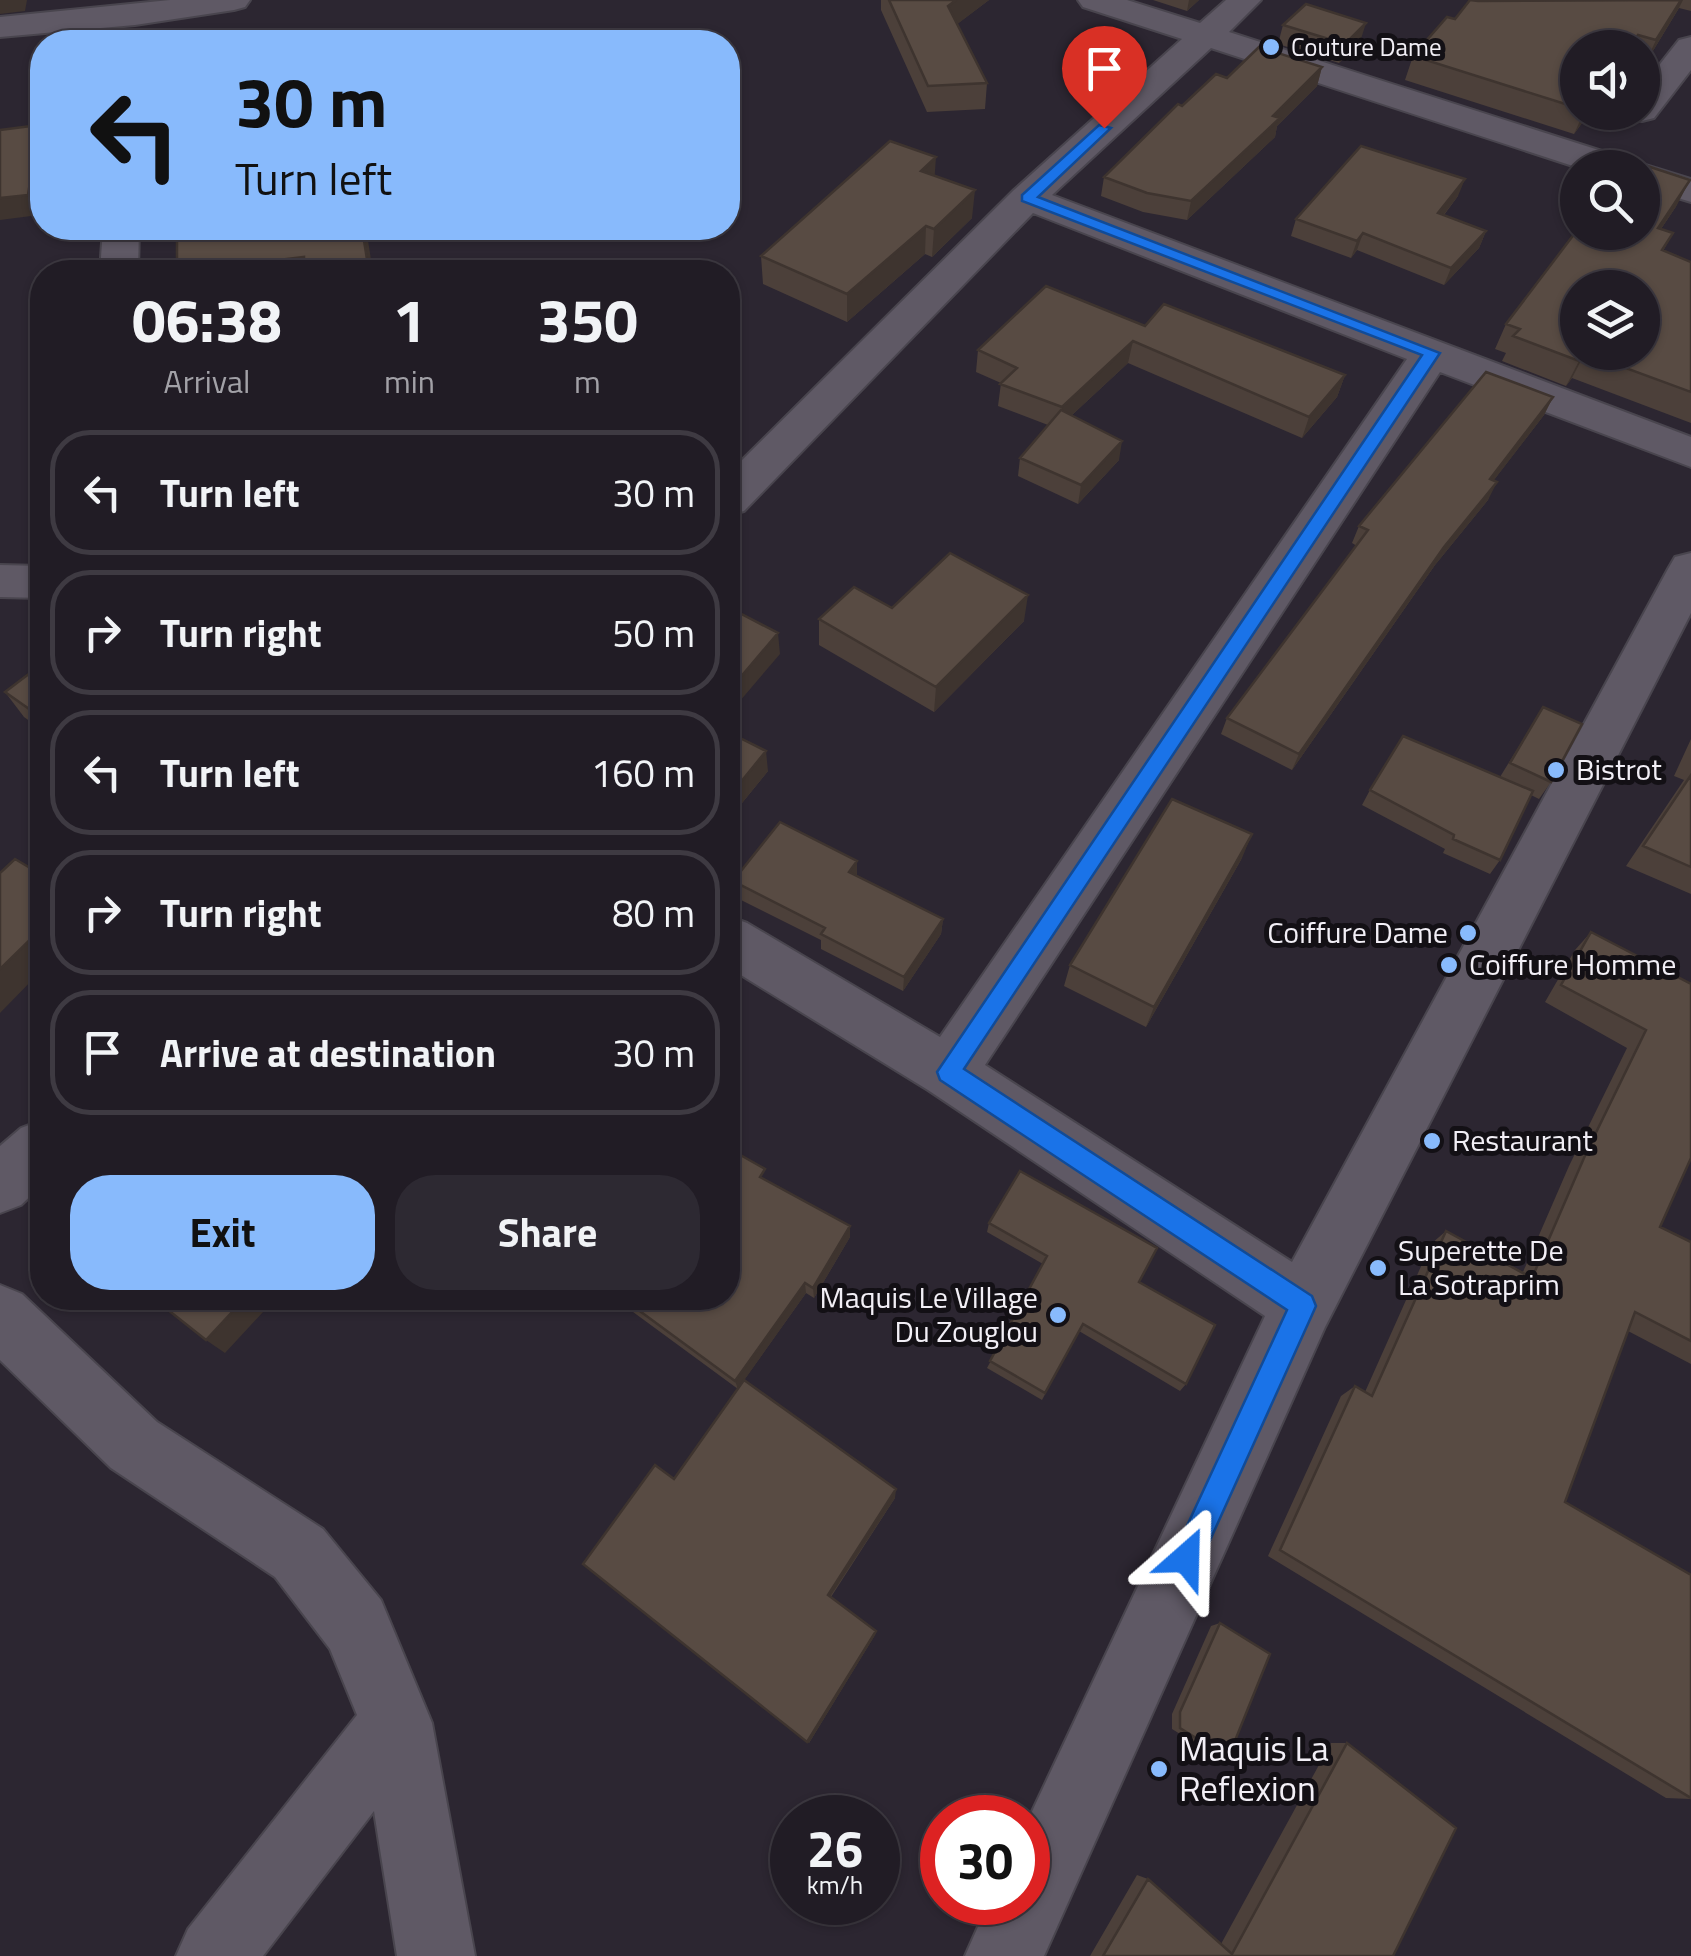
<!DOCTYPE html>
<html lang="en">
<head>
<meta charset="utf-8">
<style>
  :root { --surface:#211c25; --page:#2d2932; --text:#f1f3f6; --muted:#a2a1a7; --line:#3e3a42; --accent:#88bafc }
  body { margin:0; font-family:"Titillium Web",sans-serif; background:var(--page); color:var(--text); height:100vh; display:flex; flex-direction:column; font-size:38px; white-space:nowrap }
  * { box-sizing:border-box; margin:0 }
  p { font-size:32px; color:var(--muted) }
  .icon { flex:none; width:55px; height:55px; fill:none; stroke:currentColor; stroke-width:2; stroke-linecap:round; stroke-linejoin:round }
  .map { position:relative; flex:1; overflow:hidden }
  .sheet { position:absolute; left:30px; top:260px; width:710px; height:1050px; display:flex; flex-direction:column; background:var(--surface); border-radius:40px; box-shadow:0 2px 8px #0004,0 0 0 2px var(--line) }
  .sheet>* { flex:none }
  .banner { position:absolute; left:30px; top:30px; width:710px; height:210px; border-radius:40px; box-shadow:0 2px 8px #0004,0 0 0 2px var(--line); background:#88bafc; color:#111; overflow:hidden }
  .tools { position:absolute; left:1560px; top:30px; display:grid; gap:20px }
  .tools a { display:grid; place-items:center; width:100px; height:100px; border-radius:50%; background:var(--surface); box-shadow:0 2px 8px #0004,0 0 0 2px var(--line); font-size:50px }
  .speed { position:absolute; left:770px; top:1795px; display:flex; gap:20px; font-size:50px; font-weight:700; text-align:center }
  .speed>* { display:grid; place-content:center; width:130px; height:130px; border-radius:50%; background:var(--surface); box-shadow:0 2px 8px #0004,0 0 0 2px var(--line); line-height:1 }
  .speed small { font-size:25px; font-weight:400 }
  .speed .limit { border:15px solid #d22; background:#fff; color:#111 }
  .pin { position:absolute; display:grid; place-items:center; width:85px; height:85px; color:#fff; margin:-102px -42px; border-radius:50% 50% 50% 0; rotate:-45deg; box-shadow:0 0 10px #0007 }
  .pin .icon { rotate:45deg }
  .me { position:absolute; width:110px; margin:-55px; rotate:25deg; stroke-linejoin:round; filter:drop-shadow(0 0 8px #0008) }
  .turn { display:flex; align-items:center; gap:35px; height:210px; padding:0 40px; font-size:45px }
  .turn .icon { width:130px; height:130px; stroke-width:2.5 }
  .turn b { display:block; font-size:70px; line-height:85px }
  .eta { display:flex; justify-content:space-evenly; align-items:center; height:170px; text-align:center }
  .eta b { font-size:60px; font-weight:700; line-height:70px }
  .button { display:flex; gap:20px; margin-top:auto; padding:20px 40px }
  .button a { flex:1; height:115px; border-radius:40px; background:var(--accent); color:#111; font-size:40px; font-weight:700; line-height:115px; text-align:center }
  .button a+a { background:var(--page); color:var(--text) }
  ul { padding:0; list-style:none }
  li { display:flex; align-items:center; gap:30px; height:125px; margin:0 20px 15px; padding:0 20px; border:5px solid var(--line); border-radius:40px }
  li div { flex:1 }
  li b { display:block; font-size:38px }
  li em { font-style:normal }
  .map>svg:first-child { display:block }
</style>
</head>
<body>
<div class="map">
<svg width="1691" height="1956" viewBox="0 0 1691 1956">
  <rect width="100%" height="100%" fill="#2c2631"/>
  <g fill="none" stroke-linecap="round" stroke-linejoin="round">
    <g stroke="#49454e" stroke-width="4">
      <path id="minor" d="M 170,0 L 250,0 L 245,7 L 234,10 L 135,25 L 0,37 L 0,17 Z
        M 1078,0 L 1127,0 L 1200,23 L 1226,0 L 1261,0 L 1229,32 L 1630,160 L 1634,166 L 1642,164 L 1691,179 L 1691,202 L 1642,187 L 1642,168 L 1579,168 L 1211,48 L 1052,195 L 1691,437 L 1691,467 L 1440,372 L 985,1065 L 1292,1262 L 1668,569 L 1675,557 L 1691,553 L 1691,613 L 1325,1327 L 1044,1956 L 965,1956 L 989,1902 L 1028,1902 L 1028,1820 L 1265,1316 L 928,1090 L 728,967 L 728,916 L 747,923 L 940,1037 L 1407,359 L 1033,213 L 744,511 L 728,515 L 728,474 L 1014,190 L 1182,39 L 1083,7 Z
        M 1691,37 L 1691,70 L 1654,118 L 1642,121 L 1630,118 L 1626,112 L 1642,112 L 1642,87 L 1679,40 Z
        M 103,228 L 139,228 L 138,272 L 100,272 Z
        M 0,565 L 42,566 L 42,598 L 0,597 Z
        M 42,1120 L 42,1185 L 21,1205 L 0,1213 L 0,1146 L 21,1128 Z
        M 0,1285 L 22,1294 L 157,1422 L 323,1529 L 381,1600 L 432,1723 L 475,1956 L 397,1956 L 374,1811 L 263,1956 L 176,1956 L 188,1929 L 357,1715 L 330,1649 L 275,1577 L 111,1468 L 0,1360 Z"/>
    </g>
    <use href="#minor" fill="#5f5965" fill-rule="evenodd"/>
  </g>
  <path fill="#4c403a" d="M 881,0 L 989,0 L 957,24 L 987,83 L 985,109 L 927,112 L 881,10 Z
    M 1153,0 L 1199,0 L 1187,11 Z
    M 1479,0 L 1691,0 L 1691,11 L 1679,8 L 1645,64 L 1642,63 L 1642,48 L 1578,48 L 1578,112 L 1590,112 L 1574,134 L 1405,80 L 1413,56 Z
    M 1283,25 L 1360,42 L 1339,63 L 1278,44 Z
    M 1322,67 L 1317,86 L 1277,126 L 1275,137 L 1187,220 L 1143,212 L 1101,196 L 1104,177 L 1182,106 L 1227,78 Z
    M 935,175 L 972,218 L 932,257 L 925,254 L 847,322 L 763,284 L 761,256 Z
    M 1458,196 L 1444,215 L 1486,231 L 1479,248 L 1444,285 L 1357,250 L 1351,258 L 1291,236 L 1296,219 Z
    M 1677,205 L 1661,229 L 1673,233 L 1663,251 L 1691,262 L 1691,423 L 1572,378 L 1566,386 L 1502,361 L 1506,353 L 1495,349 L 1506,324 Z
    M 1145,326 L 1345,375 L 1337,397 L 1302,438 L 1128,363 L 1072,415 L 1119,460 L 1078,504 L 1018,476 L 1020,458 L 1048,425 L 998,406 L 1001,383 L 976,372 L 978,350 Z
    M 1553,397 L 1544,415 L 1493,481 L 1488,500 L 1435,565 L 1292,770 L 1221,734 L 1227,718 L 1357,546 L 1352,543 L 1359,526 Z
    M 892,608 L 1024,621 L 934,712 L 819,645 L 819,619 Z
    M 42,664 L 42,730 L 24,717 L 5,692 Z
    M 1543,707 L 1551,782 L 1539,799 L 1531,795 L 1500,860 L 1490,874 L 1443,853 L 1445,849 L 1362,805 L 1370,790 L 1500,777 Z
    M 728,732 L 768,771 L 742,803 L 728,795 Z
    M 1691,739 L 1691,894 L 1626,866 L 1684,780 L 1674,776 Z
    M 1242,858 L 1146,1027 L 1064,986 L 1070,965 Z
    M 857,876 L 943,919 L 941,934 L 903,991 L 821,949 L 821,940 L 735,897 L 733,881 Z
    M 1591,932 L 1691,984 L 1660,1227 L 1691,1242 L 1691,1364 L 1628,1331 L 1565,1502 L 1691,1799 L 1666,1798 L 1268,1556 L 1341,1396 L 1355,1386 L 1365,1392 L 1431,1244 L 1446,1231 L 1523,1272 L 1569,1166 L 1627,1048 L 1545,1002 L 1575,950 Z
    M 766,1181 L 850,1237 L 814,1298 L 806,1293 L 744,1380 L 895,1498 L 831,1597 L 876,1631 L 875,1635 L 809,1743 L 674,1479 L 738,1389 L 614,1298 L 728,1298 Z
    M 989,1223 L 1139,1282 L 1186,1384 L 1180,1391 L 1079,1331 L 1042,1400 L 987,1368 L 1043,1264 L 987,1232 Z
    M 1220,1623 L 1228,1758 L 1219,1758 L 1172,1729 L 1172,1714 L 1211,1626 Z
    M 1331,1743 L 1347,1743 L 1393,1956 L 1090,1956 L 1137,1875 L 1148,1879 L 1221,1944 Z"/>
  <path fill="#3e342f" d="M 0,0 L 27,0 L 25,11 L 0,14 Z
    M 956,0 L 989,0 L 947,32 L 948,6 Z
    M 1189,0 L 1199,0 L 1187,11 Z
    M 1681,0 L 1683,0 L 1679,8 L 1645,64 L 1656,40 Z
    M 1366,23 L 1360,42 L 1339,63 L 1345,44 Z
    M 1322,67 L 1317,86 L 1277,126 L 1275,137 L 1187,220 L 1191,201 Z
    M 1584,112 L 1590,112 L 1574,134 Z
    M 39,125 L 42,133 L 42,190 L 39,215 L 0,220 L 0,198 Z
    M 936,157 L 934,185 L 921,171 Z
    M 1465,179 L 1458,196 L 1432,230 L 1438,213 Z
    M 1690,180 L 1677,205 L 1645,253 L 1658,228 Z
    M 975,190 L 972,218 L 932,257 L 934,229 Z
    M 926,226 L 925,254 L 847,322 L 847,294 Z
    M 362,228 L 366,228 L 373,272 L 369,272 Z
    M 1486,231 L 1479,248 L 1444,285 L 1451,268 Z
    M 1363,233 L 1357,250 L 1351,258 L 1357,241 Z
    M 304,257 L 310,272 L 177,272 Z
    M 1133,341 L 1128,363 L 1058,428 L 1062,407 Z
    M 1585,353 L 1572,378 L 1566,386 L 1579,361 Z
    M 1345,375 L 1337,397 L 1302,438 L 1309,417 Z
    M 1553,397 L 1544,415 L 1481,497 L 1490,479 Z
    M 1122,441 L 1119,460 L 1078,504 L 1081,485 Z
    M 1497,482 L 1488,500 L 1435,565 L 1292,770 L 1299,754 L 1444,547 Z
    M 1028,595 L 1024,621 L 934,712 L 936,687 Z
    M 778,633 L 780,654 L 728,715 L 728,692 Z
    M 766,751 L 768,771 L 742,803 L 740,783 Z
    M 1252,834 L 1242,858 L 1146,1027 L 1154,1007 Z
    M 857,861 L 857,877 L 849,872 Z
    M 943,919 L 941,934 L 903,991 L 904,977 Z
    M 42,928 L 42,970 L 0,1013 L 0,969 Z
    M 850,1226 L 850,1237 L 814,1298 L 813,1288 Z
    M 805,1283 L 806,1293 L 738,1389 L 735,1381 Z
    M 245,1298 L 276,1298 L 225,1353 L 206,1340 Z
    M 896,1489 L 895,1498 L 828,1600 L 828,1595 Z
    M 876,1631 L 875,1635 L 809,1743 L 807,1742 Z"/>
  <path fill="#584b43" stroke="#3e342f" stroke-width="2.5" fill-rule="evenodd" d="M 889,0 L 956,0 L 948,6 L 987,83 L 928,86 Z
    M 1470,0 L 1478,1 L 1681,0 L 1656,40 L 1638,35 L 1629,48 L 1578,48 L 1578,108 L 1413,56 L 1447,17 L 1455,19 Z
    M 1306,4 L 1366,23 L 1345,44 L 1283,25 Z
    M 1259,47 L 1322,67 L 1273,116 L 1280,118 L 1191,201 L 1147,193 L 1104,177 L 1178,104 L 1182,106 L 1216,74 L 1227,78 Z
    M 39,125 L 28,195 L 0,198 L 0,130 Z
    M 890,141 L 936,157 L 921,171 L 975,190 L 934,229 L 926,226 L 847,294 L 761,256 Z
    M 1361,146 L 1465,179 L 1438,213 L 1486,231 L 1451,268 L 1363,233 L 1357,241 L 1296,219 Z
    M 1629,160 L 1690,180 L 1658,228 L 1673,233 L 1662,250 L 1691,262 L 1691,392 L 1585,353 L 1579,361 L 1513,336 L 1520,329 L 1506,324 L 1578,229 L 1578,232 L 1642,232 L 1642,168 L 1624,168 ZM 1578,288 L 1642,288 L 1642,352 L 1578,352 Z
    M 177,228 L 362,228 L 369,272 L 304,272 L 304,257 L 177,272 Z
    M 1046,286 L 1145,326 L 1164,304 L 1345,375 L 1309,417 L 1133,341 L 1062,407 L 1000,384 L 1017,368 L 978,350 Z
    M 1486,372 L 1553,397 L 1490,479 L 1497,482 L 1444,547 L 1299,754 L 1227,718 L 1368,530 L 1359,526 Z
    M 1061,410 L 1122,441 L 1081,485 L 1020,458 Z
    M 950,553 L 1028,595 L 936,687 L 819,619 L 854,587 L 892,608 Z
    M 728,607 L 778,633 L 728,692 Z
    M 42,664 L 42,718 L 5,692 Z
    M 1543,707 L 1582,724 L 1551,782 L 1510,763 Z
    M 728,732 L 766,751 L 740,783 L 728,777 Z
    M 1403,736 L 1533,791 L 1500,860 L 1453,839 L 1454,835 L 1370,790 Z
    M 1691,775 L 1691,867 L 1643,846 Z
    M 1172,799 L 1252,834 L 1154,1007 L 1070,965 Z
    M 780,822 L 857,861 L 849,872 L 943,919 L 904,977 L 821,934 L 825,928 L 733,881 Z
    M 15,859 L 42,875 L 42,928 L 0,969 L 0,873 Z
    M 1591,932 L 1691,984 L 1691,1158 L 1660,1227 L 1691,1242 L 1691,1341 L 1635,1312 L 1565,1502 L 1691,1575 L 1691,1798 L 1280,1550 L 1355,1386 L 1372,1396 L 1446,1231 L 1532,1278 L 1587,1151 L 1646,1030 L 1561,985 Z
    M 728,1148 L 765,1169 L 760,1177 L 850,1226 L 813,1288 L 805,1283 L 735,1381 L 622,1298 L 728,1298 Z
    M 1020,1171 L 1157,1248 L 1139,1282 L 1215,1325 L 1186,1384 L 1083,1324 L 1045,1393 L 990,1361 L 1047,1256 L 989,1223 Z
    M 153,1298 L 245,1298 L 206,1340 Z
    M 744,1380 L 896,1489 L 828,1595 L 876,1631 L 807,1742 L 583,1564 L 655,1465 L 674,1479 Z
    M 1220,1623 L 1270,1654 L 1228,1758 L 1180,1728 L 1180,1712 Z
    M 1347,1743 L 1456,1828 L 1393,1956 L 1103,1956 L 1148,1879 L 1232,1954 Z"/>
  <path fill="#1a73e8" stroke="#114b97" stroke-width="2.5" d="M 1099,125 L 1111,128 L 1038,197 L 1440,353 L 964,1069 L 1312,1296 L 1316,1306 L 1312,1315 L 1197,1569 L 1186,1573 L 1176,1569 L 1172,1558 L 1287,1310 L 940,1080 L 937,1072 L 1422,355 L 1022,201 L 1022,195 Z"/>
  <g fill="#88bafc" stroke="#131015" stroke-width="4">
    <circle cx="1271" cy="47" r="10"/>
    <circle cx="1556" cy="770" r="10"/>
    <circle cx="1468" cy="933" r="10"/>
    <circle cx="1449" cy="965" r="10"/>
    <circle cx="1432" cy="1141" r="10"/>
    <circle cx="1378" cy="1268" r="10"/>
    <circle cx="1058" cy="1315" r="10"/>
    <circle cx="1159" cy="1769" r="10"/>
  </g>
  <g text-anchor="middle" stroke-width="10" stroke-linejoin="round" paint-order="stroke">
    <g font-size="25" fill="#f2eff6" stroke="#131015" text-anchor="start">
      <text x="1291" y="56">Couture Dame</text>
    </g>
    <g font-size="30" fill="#f2eff6" stroke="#131015" text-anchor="start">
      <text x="1576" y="780">Bistrot</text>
      <text x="1448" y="943" text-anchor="end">Coiffure Dame</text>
      <text x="1469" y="975">Coiffure Homme</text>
      <text x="1452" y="1151">Restaurant</text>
      <text x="1398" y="1261">Superette De<tspan x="1398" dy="34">La Sotraprim</tspan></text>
      <text x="1038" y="1308" text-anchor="end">Maquis Le Village<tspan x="1038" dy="34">Du Zouglou</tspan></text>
    </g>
    <g font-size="35" fill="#f2eff6" stroke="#131015" text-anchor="start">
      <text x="1179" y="1761">Maquis La<tspan x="1179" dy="40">Reflexion</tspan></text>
    </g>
  </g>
</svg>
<div class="tools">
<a><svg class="icon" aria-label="sound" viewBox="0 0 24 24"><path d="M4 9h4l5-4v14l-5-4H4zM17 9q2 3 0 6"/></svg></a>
<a><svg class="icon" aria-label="search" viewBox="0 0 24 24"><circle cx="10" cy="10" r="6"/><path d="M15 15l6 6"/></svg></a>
<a><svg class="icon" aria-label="layers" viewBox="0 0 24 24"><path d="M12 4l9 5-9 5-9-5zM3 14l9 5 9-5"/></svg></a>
</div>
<div class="speed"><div>26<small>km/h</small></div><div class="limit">30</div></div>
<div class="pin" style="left:1104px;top:128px;background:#d93025"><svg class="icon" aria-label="arrive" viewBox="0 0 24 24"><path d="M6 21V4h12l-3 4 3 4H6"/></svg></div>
<svg class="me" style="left:1186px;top:1558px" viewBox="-20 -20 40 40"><path d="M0-17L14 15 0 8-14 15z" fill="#1a73e8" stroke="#fff" stroke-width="4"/></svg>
<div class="banner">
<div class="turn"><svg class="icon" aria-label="left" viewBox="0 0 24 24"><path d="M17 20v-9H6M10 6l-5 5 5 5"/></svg><div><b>30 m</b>Turn left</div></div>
</div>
<section class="sheet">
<div class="eta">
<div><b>06:38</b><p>Arrival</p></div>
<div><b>1</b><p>min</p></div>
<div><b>350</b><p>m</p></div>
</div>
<ul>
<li><svg class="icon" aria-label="left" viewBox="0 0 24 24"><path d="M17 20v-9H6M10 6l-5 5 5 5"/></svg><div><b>Turn left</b></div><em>30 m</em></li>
<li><svg class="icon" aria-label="right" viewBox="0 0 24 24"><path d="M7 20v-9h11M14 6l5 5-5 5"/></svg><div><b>Turn right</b></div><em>50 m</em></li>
<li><svg class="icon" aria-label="left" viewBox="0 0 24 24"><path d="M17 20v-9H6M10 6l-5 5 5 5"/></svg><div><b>Turn left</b></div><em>160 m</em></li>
<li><svg class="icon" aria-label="right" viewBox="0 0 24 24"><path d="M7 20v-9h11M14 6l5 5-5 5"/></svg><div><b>Turn right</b></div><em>80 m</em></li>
<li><svg class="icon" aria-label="arrive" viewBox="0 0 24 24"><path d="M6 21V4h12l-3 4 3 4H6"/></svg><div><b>Arrive at destination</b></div><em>30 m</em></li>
</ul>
<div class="button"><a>Exit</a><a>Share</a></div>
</section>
</div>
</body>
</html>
